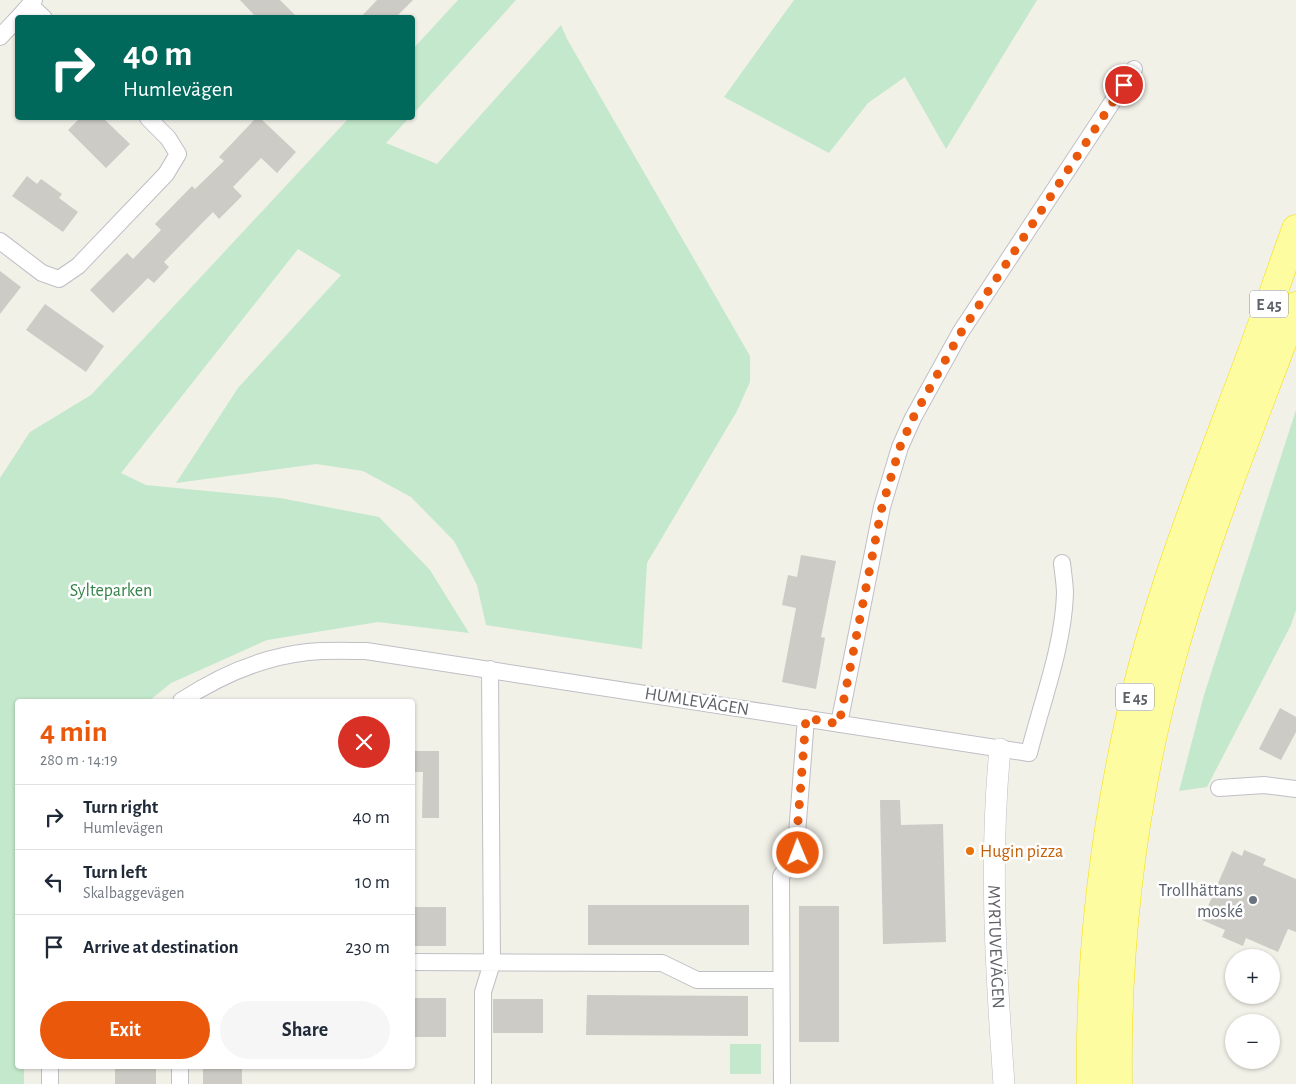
<!DOCTYPE html>
<html lang="en">
<head>
<meta charset="utf-8">
<style>
  :root { --surface:#fff; --page:#f6f6f7; --text:#1f2937; --muted:#747a83; --line:#e0e1e3; --accent:#ea580c }
  body { margin:0; font-family:"Alegreya Sans",sans-serif; background:var(--page); color:var(--text); height:100vh; display:flex; flex-direction:column; font-size:19px; white-space:nowrap }
  * { box-sizing:border-box; margin:0 }
  p { font-size:16px; color:var(--muted) }
  .icon { flex:none; width:28px; height:28px; fill:none; stroke:currentColor; stroke-width:2; stroke-linecap:round; stroke-linejoin:round }
  .map { position:relative; flex:1; overflow:hidden }
  .side { position:absolute; left:15px; top:699px; width:400px; height:370px; display:flex; flex-direction:column; background:var(--surface); border-radius:5px; box-shadow:0 1px 4px #0004 }
  .side>* { flex:none }
  .top-card { position:absolute; left:15px; top:15px; width:400px; height:105px; border-radius:5px; box-shadow:0 1px 4px #0004; background:#00695c; color:#fff; overflow:hidden }
  .controls { position:absolute; left:1225px; top:949px; display:grid; gap:10px }
  .controls a { display:grid; place-items:center; width:55px; height:55px; border-radius:50%; background:var(--surface); box-shadow:0 1px 4px #0004; font-size:25px }
  .pin { position:absolute; display:grid; place-items:center; width:42px; height:42px; color:#fff; margin:-21px; border:2px solid #fff; border-radius:50%; box-shadow:0 1px 5px #0007 }
  .me { position:absolute; width:55px; margin:-28px; rotate:359deg; stroke-linejoin:round; filter:drop-shadow(0 0 4px #0008) }
  .turn { display:flex; align-items:center; gap:18px; height:105px; padding:0 25px; font-size:22px }
  .turn .icon { width:65px; height:65px; stroke-width:2.5 }
  .turn b { display:block; font-size:35px; line-height:42px }
  .round { display:grid; place-items:center; flex:none; width:52px; height:52px; border-radius:26px; background:var(--page) }
  .head { display:flex; align-items:center; justify-content:space-between; height:85px; padding:0 25px }
  h1 { font-size:30px; font-weight:600; line-height:38px; color:var(--accent) }
  .primary-button { display:flex; gap:10px; margin-top:auto; padding:10px 25px }
  .primary-button a { flex:1; height:58px; border-radius:30px; background:var(--accent); color:#fff; font-size:20px; font-weight:600; line-height:58px; text-align:center }
  .primary-button a+a { background:var(--page); color:var(--text) }
  ul { padding:0; list-style:none }
  li { display:flex; align-items:center; gap:15px; height:65px; padding:0 25px; border-top:1px solid var(--line) }
  li div { flex:1 }
  li b { display:block; font-size:19px }
  li em { font-style:normal }
  .map>svg:first-child { display:block }
</style>
</head>
<body>
<div class="map">
<svg width="1296" height="1084" viewBox="0 0 1296 1084">
  <rect width="100%" height="100%" fill="#f1f1e8"/>
  <path fill="#c4e8cb" d="M 458,0 L 516,0 L 413,114 L 413,49 Z
    M 794,0 L 1037,0 L 946,149 L 905,77 L 868,103 L 829,153 L 724,97 Z
    M 561,25 L 567,39 L 750,356 L 750,382 L 737,411 L 647,563 L 642,649 L 486,625 L 477,585 L 454,541 L 411,497 L 363,471 L 316,464 L 176,483 L 238,388 L 341,275 L 298,249 L 121,473 L 146,485 L 280,498 L 379,517 L 430,570 L 469,633 L 378,622 L 267,640 L 171,683 L 149,701 L 18,701 L 18,1066 L 24,1066 L 24,1084 L 0,1084 L 0,478 L 30,432 L 91,395 L 349,118 L 409,118 L 386,143 L 437,164 Z
    M 1296,410 L 1296,610 L 1291,625 L 1207,787 L 1179,791 L 1204,695 Z
    M 730,1044 L 761,1044 L 761,1074 L 730,1074 Z"/>
  <path fill="#cccbc5" d="M 240,0 L 280,0 L 298,18 L 257,18 Z
    M 377,0 L 413,0 L 395,18 L 360,18 Z
    M 80,118 L 103,118 L 130,144 L 106,168 L 68,130 Z
    M 256,118 L 260,118 L 296,152 L 277,173 L 261,158 L 233,187 L 242,196 L 219,219 L 213,212 L 164,262 L 169,267 L 154,283 L 148,278 L 113,313 L 90,290 L 127,253 L 133,259 L 161,230 L 155,224 L 192,186 L 195,189 L 224,161 L 219,157 Z
    M 27,176 L 37,184 L 41,179 L 62,194 L 59,198 L 78,212 L 63,232 L 12,196 Z
    M 0,271 L 21,287 L 0,314 Z
    M 45,304 L 104,346 L 86,372 L 26,330 Z
    M 801,555 L 836,561 L 821,637 L 825,638 L 816,689 L 782,682 L 796,608 L 782,605 L 788,575 L 797,577 Z
    M 1280,708 L 1296,717 L 1296,732 L 1281,760 L 1259,749 Z
    M 412,751 L 439,751 L 439,818 L 422,818 L 423,772 L 412,772 Z
    M 880,800 L 900,800 L 901,825 L 943,824 L 946,942 L 883,944 Z
    M 1244,850 L 1266,859 L 1263,865 L 1296,879 L 1296,932 L 1288,929 L 1278,952 L 1246,938 L 1243,946 L 1222,937 L 1225,930 L 1202,920 L 1232,851 L 1242,856 Z
    M 588,905 L 749,905 L 749,945 L 588,945 Z
    M 799,906 L 839,906 L 839,1042 L 799,1042 Z
    M 412,907 L 446,907 L 446,946 L 412,946 Z
    M 587,995 L 748,996 L 748,1036 L 586,1035 Z
    M 412,998 L 446,998 L 446,1037 L 412,1037 Z
    M 493,999 L 543,999 L 543,1033 L 493,1033 Z
    M 115,1066 L 156,1066 L 156,1084 L 115,1084 Z
    M 203,1066 L 242,1066 L 242,1084 L 203,1084 Z"/>
  <g fill="none" stroke-linecap="round" stroke-linejoin="round">
    <g stroke="#bfbfc6" stroke-width="18">
      <path id="minor" d="M 30,5 L 44,18
        M 18,18 L 34,0
        M 0,37 L 18,18
        M 0,241 L 42,273 L 59,279 L 78,266 L 166,174 L 178,154 L 168,138 L 148,118
        M 181,701 C 219,676 262,657 308,652 C 327,650 347,651 366,651 L 1029,753 C 1042,701 1063,648 1065,594 C 1065,584 1063,573 1062,563
        M 839,724 L 882,507 L 900,447 L 913,418 L 960,333 L 1134,69
        M 1219,788 L 1264,785 L 1296,789
        M 412,962 L 662,963 L 697,980 L 781,980
        M 180,1066 L 180,1084
        M 50,1084 L 50,1066
        M 483,1084 L 483,992 L 492,963 L 490,669
        M 782,1084 L 781,876 L 798,853 L 797,834 L 806,718"/>
    </g>
    <g stroke="#bfbfc6" stroke-width="22">
      <g id="tertiary">
        <path id="s1" d="M 1000,749 C 989,861 996,972 1004,1084"/>
      </g>
    </g>
    <g stroke="#f8dd00" stroke-width="29">
      <path id="trunk" d="M 1091,1084 C 1089,958 1104,832 1132,709 C 1157,599 1200,490 1240,384 C 1260,333 1277,281 1296,229
        M 1118,1084 C 1116,940 1134,796 1172,657 C 1205,537 1253,422 1296,306"/>
    </g>
    <use href="#minor" stroke="#fff" stroke-width="16"/>
    <use href="#tertiary" stroke="#fff" stroke-width="21"/>
    <use href="#trunk" stroke="#fdfca0" stroke-width="28"/>
  </g>
  <g fill="none" stroke-linecap="round" stroke-linejoin="round">
    <path stroke="#ea580c" stroke-width="9" stroke-dasharray="0 16.2" d="M 798,853 L 797,834 L 806,718 L 839,724 L 882,507 L 900,447 L 913,418 L 960,334 L 1124,85"/>
  </g>
  <circle fill="#e8710a" stroke="#fff" stroke-width="2" cx="970" cy="851" r="5"/>
  <circle fill="#6b7280" stroke="#fff" stroke-width="2" cx="1253" cy="900" r="5"/>
  <g text-anchor="middle" stroke-width="5" stroke-linejoin="round" paint-order="stroke">
    <g fill="#fff" stroke="#8f9095" stroke-width="1">
      <rect x="1250" y="290.5" width="38" height="27" rx="4"/>
      <rect x="1116" y="683.5" width="38" height="27" rx="4"/>
    </g>
    <g font-size="16" font-weight="bold" fill="#5f6168">
      <text x="1269" y="310">E 45</text>
      <text x="1135" y="703">E 45</text>
    </g>
    <g font-size="18" fill="#338247" stroke="#fff">
      <text x="111" y="596">Sylteparken</text>
    </g>
    <g font-size="18" fill="#5f6168" stroke="#fff">
      <text transform="translate(697 701) rotate(9)" y="6">HUMLEVÄGEN</text>
      <text dy="6" stroke="none"><textPath href="#s1" startOffset="198">MYRTUVEVÄGEN</textPath></text>
    </g>
    <g font-size="18" fill="#c56008" stroke="#fff" text-anchor="start">
      <text x="980" y="857">Hugin pizza</text>
    </g>
    <g font-size="18" fill="#5b616d" stroke="#fff" text-anchor="end">
      <text x="1243" y="896">Trollhättans<tspan x="1243" dy="21">moské</tspan></text>
    </g>
  </g>
</svg>
<div class="controls">
<a>+</a>
<a>−</a>
</div>
<div class="pin" style="left:1124px;top:85px;background:#d93025"><svg class="icon" aria-label="arrive" viewBox="0 0 24 24"><path d="M6 21V4h12l-3 4 3 4H6"/></svg></div>
<svg class="me" style="left:798px;top:853px" viewBox="-20 -20 40 40"><circle r="17" fill="#ea580c" stroke="#fff" stroke-width="3"/><path d="M0-11L8 9 0 5-8 9z" fill="#fff"/></svg>
<div class="top-card">
<div class="turn"><svg class="icon" aria-label="right" viewBox="0 0 24 24"><path d="M7 20v-9h11M14 6l5 5-5 5"/></svg><div><b>40 m</b>Humlevägen</div></div>
</div>
<section class="side">
<div class="head"><div><h1>4 min</h1><p>280 m · 14:19</p></div><a class="round" style="background:#d93025;color:#fff"><svg class="icon" aria-label="close" viewBox="0 0 24 24"><path d="M6 6l12 12M18 6L6 18"/></svg></a></div>
<ul>
<li><svg class="icon" aria-label="right" viewBox="0 0 24 24"><path d="M7 20v-9h11M14 6l5 5-5 5"/></svg><div><b>Turn right</b><p>Humlevägen</p></div><em>40 m</em></li>
<li><svg class="icon" aria-label="left" viewBox="0 0 24 24"><path d="M17 20v-9H6M10 6l-5 5 5 5"/></svg><div><b>Turn left</b><p>Skalbaggevägen</p></div><em>10 m</em></li>
<li><svg class="icon" aria-label="arrive" viewBox="0 0 24 24"><path d="M6 21V4h12l-3 4 3 4H6"/></svg><div><b>Arrive at destination</b></div><em>230 m</em></li>
</ul>
<div class="primary-button"><a>Exit</a><a>Share</a></div>
</section>
</div>
</body>
</html>
